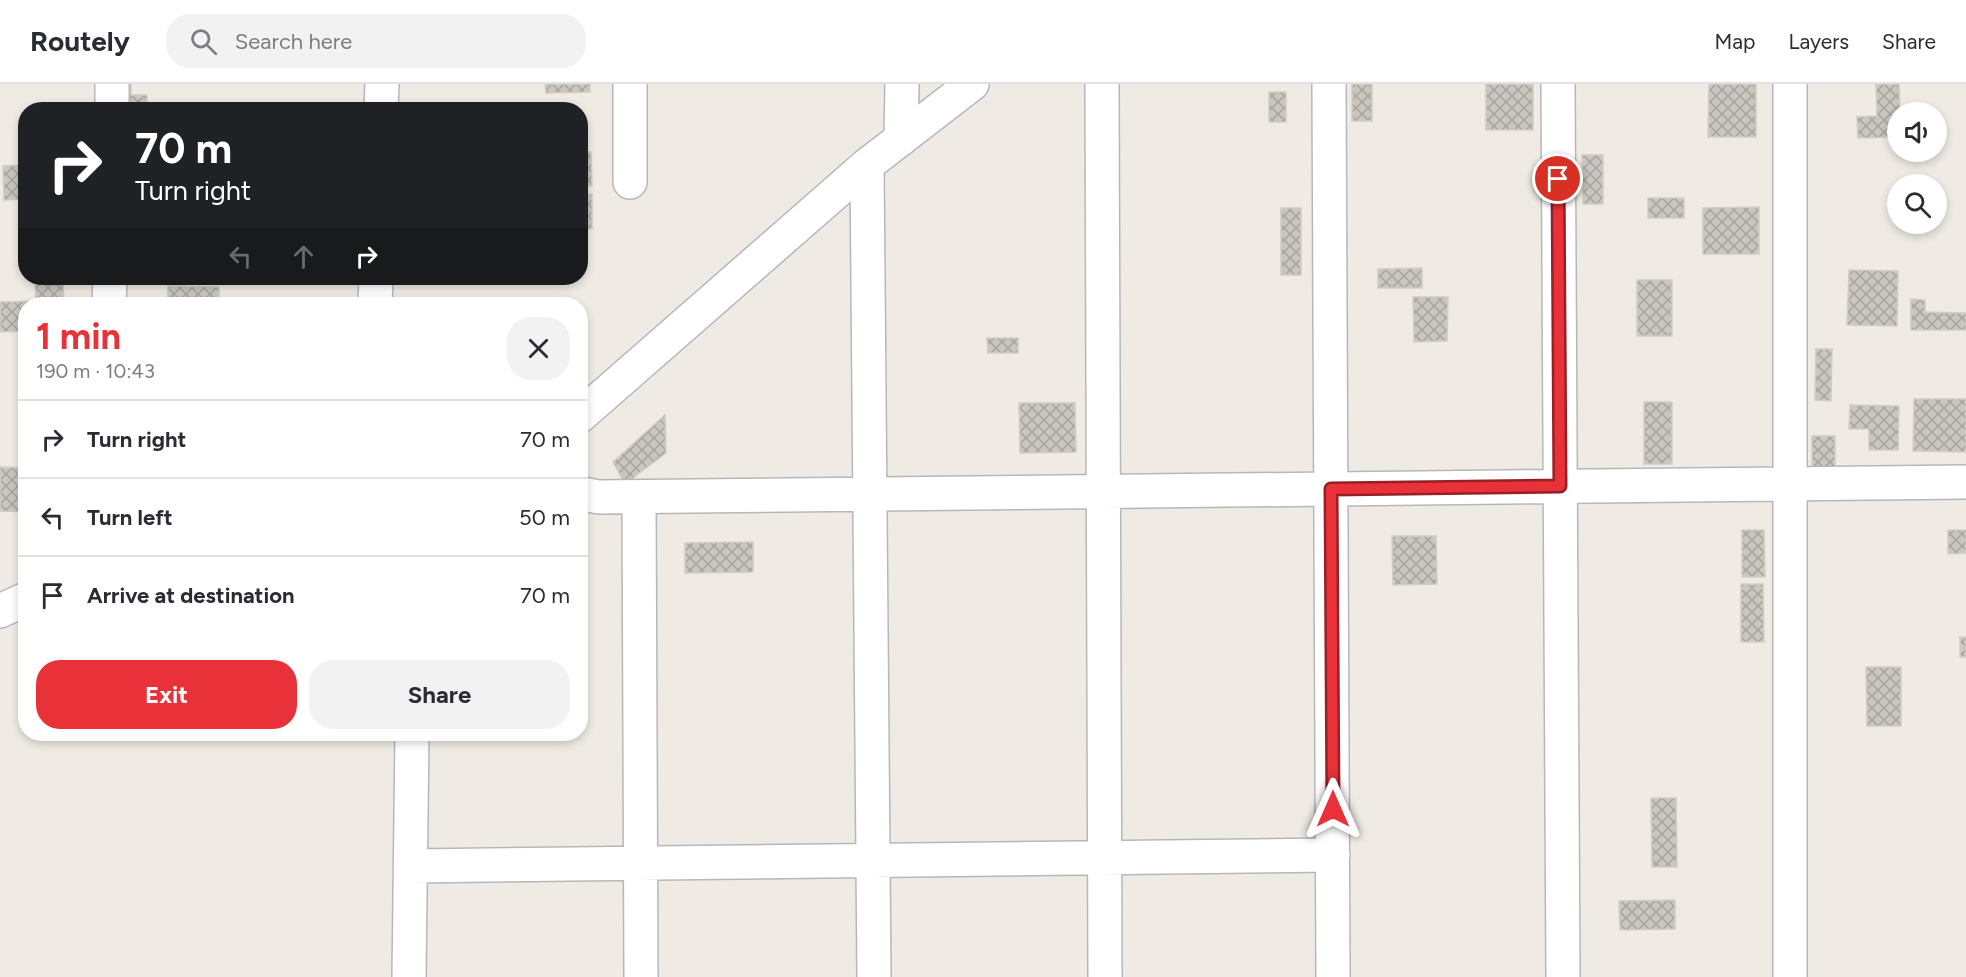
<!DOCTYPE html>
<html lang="en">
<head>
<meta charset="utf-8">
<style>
  :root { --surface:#fff; --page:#f2f2f3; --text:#2b2b33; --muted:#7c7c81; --line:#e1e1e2; --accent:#e83139 }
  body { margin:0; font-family:Figtree,sans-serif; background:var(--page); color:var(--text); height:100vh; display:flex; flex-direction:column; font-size:22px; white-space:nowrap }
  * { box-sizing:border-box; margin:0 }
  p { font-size:20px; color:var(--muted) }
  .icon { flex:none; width:33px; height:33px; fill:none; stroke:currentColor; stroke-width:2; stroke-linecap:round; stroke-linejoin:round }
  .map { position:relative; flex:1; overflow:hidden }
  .details { position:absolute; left:18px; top:213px; width:570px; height:444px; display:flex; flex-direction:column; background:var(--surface); border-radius:24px; box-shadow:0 3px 9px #0003 }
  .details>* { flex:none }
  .guide { position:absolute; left:18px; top:18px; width:570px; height:183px; border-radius:24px; box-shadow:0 3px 9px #0003; background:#202124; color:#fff; overflow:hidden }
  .tools { position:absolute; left:1887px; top:18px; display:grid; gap:12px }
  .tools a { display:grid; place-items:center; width:60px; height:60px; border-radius:50%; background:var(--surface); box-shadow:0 3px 9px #0003; font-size:30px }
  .pin { position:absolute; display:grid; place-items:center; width:51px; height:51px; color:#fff; margin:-26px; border:3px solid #fff; border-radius:50%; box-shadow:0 2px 6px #0007 }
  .me { position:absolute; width:66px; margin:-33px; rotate:0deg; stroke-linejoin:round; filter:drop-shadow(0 0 4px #0008) }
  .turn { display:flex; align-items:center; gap:21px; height:126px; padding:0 18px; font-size:27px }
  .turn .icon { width:78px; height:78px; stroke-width:2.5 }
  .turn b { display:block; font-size:42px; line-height:51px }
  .lanes { display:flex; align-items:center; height:57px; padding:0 18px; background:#0003; justify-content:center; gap:30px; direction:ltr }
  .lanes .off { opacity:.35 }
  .round { display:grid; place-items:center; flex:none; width:63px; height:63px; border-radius:24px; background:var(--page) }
  .head { display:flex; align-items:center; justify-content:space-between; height:102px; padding:0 18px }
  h1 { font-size:36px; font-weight:700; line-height:45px; color:var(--accent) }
  .button { display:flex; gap:12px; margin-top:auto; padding:12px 18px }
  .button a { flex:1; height:69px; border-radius:24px; background:var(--accent); color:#fff; font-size:24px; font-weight:700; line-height:69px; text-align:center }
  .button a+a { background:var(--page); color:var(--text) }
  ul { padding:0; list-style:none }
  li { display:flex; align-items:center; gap:18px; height:78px; padding:0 18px; border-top:2px solid var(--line) }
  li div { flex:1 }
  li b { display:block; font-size:22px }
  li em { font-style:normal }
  header { display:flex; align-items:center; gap:36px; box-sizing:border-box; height:84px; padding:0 30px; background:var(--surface); border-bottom:2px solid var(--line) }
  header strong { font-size:28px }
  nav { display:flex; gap:33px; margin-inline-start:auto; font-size:21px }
  .search { width:420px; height:54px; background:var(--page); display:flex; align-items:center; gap:15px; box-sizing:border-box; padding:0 21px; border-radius:24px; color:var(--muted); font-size:22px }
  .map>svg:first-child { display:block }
</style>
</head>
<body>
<header>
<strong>Routely</strong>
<div class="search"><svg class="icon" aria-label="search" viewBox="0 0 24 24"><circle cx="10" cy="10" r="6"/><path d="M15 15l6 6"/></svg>Search here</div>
<nav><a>Map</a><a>Layers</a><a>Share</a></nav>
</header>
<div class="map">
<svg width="1966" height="893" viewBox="0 0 1966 893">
  <defs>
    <pattern id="building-cross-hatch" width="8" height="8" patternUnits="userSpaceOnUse" patternTransform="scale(1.5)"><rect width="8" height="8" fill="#c9c6c0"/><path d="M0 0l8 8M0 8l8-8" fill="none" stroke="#a6a4a0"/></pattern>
  </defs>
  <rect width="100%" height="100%" fill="#efebe4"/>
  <path fill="url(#building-cross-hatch)" stroke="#d3ccc3" stroke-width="1.5" d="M 118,0 L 131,0 L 131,11 L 147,11 L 147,26 L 118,26 Z
    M 545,0 L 590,0 L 590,8 L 546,9 Z
    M 1352,0 L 1372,0 L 1372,37 L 1352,37 Z
    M 1486,0 L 1533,0 L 1533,46 L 1486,46 Z
    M 1709,0 L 1756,0 L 1756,53 L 1708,53 Z
    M 1876,0 L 1899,0 L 1900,28 L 1898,28 L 1898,53 L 1858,54 L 1857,33 L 1877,32 Z
    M 1269,8 L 1286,8 L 1286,38 L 1269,38 Z
    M 580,68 L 591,68 L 592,102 L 580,102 Z
    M 1582,71 L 1603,71 L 1603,120 L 1583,120 Z
    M 26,81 L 26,115 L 4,116 L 3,82 Z
    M 580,110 L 592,110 L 592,145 L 580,145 Z
    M 1648,114 L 1684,114 L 1684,134 L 1648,134 Z
    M 1759,123 L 1759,170 L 1703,170 L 1703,124 Z
    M 1281,124 L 1301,124 L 1301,191 L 1281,191 Z
    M 1422,184 L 1422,204 L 1378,204 L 1378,185 Z
    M 1849,186 L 1898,187 L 1897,242 L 1847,241 Z
    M 1637,196 L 1672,196 L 1672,252 L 1637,252 Z
    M 63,197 L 64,220 L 26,220 L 26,247 L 0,248 L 0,218 L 36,217 L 35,199 Z
    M 168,202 L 219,203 L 219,220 L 167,220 Z
    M 1413,213 L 1448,213 L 1447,257 L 1414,258 Z
    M 318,214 L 338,214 L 338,220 L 318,220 Z
    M 1911,215 L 1925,216 L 1925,228 L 1966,229 L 1966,246 L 1911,246 Z
    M 987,254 L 1018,254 L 1018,269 L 988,269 Z
    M 1816,265 L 1832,265 L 1831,317 L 1815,316 Z
    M 1914,315 L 1966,315 L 1966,368 L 1913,367 Z
    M 1644,318 L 1672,318 L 1672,380 L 1644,380 Z
    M 1019,319 L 1075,319 L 1076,368 L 1020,369 Z
    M 1850,321 L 1899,322 L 1898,366 L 1869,366 L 1869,345 L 1849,345 Z
    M 665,331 L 666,369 L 625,400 L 613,378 Z
    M 1812,352 L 1835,352 L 1835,386 L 1812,386 Z
    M 0,383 L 26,384 L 26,428 L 0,427 Z
    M 1742,446 L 1764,446 L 1765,493 L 1742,493 Z
    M 1948,446 L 1966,446 L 1966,469 L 1948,470 Z
    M 1392,452 L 1436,452 L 1437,500 L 1393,501 Z
    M 753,458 L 753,488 L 685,489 L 685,459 Z
    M 1741,500 L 1763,500 L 1764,558 L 1741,558 Z
    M 1960,553 L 1966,553 L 1966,573 L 1960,573 Z
    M 1866,583 L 1901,583 L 1901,642 L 1867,642 Z
    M 1651,714 L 1676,714 L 1677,783 L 1652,783 Z
    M 1675,816 L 1675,845 L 1620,846 L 1619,817 Z"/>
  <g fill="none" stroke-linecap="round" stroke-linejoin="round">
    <g stroke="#b5b8bb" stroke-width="36">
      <path id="minor" d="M 1102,0 L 1105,893
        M 1329,0 L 1333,893
        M 1558,0 L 1563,893
        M 1790,0 L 1790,893
        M 112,26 L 112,0
        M 381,26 L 382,0
        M 901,55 L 902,0
        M 867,81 L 874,893
        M 630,98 L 630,0
        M 109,220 L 110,194
        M 375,220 L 376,194
        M 580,332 L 867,81 L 972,0
        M 580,409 L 598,413 L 1966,398
        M 639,413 L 641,893
        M 0,527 L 26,515
        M 411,782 L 1333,771
        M 409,893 L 412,650"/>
    </g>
    <use href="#minor" stroke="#fff" stroke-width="33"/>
  </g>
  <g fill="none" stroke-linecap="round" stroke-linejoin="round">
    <g stroke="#972025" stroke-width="15">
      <path id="route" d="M 1333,725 L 1331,405 L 1560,402 L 1558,95"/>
    </g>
    <use href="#route" stroke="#e83139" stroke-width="10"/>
  </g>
</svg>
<div class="tools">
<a><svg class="icon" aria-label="sound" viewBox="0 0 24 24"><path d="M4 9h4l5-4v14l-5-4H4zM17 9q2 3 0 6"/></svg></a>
<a><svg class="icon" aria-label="search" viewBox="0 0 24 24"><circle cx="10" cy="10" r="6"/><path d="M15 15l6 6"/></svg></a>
</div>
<div class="pin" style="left:1558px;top:95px;background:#d93025"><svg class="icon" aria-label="arrive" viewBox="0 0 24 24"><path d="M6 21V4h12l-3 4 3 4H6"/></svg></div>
<svg class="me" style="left:1333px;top:725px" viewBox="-20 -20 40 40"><path d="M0-17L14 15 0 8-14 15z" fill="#e83139" stroke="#fff" stroke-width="4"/></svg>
<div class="guide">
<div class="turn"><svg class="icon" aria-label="right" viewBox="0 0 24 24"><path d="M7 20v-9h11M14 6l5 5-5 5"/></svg><div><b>70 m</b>Turn right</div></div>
<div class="lanes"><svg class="icon off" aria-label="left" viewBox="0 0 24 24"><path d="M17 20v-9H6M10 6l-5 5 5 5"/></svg><svg class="icon off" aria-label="ahead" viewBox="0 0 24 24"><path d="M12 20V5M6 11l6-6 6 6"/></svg><svg class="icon" aria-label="right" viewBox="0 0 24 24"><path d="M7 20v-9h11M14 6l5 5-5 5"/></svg></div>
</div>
<section class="details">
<div class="head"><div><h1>1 min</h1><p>190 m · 10:43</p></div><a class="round"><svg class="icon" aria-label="close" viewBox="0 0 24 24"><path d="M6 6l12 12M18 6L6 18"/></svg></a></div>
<ul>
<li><svg class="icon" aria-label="right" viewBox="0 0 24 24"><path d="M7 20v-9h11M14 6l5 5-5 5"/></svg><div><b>Turn right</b></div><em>70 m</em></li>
<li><svg class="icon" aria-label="left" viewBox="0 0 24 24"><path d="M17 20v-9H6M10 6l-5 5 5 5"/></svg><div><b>Turn left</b></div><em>50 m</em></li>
<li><svg class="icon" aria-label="arrive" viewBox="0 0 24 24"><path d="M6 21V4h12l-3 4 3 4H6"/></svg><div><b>Arrive at destination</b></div><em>70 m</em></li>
</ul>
<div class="button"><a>Exit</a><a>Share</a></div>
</section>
</div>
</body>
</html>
